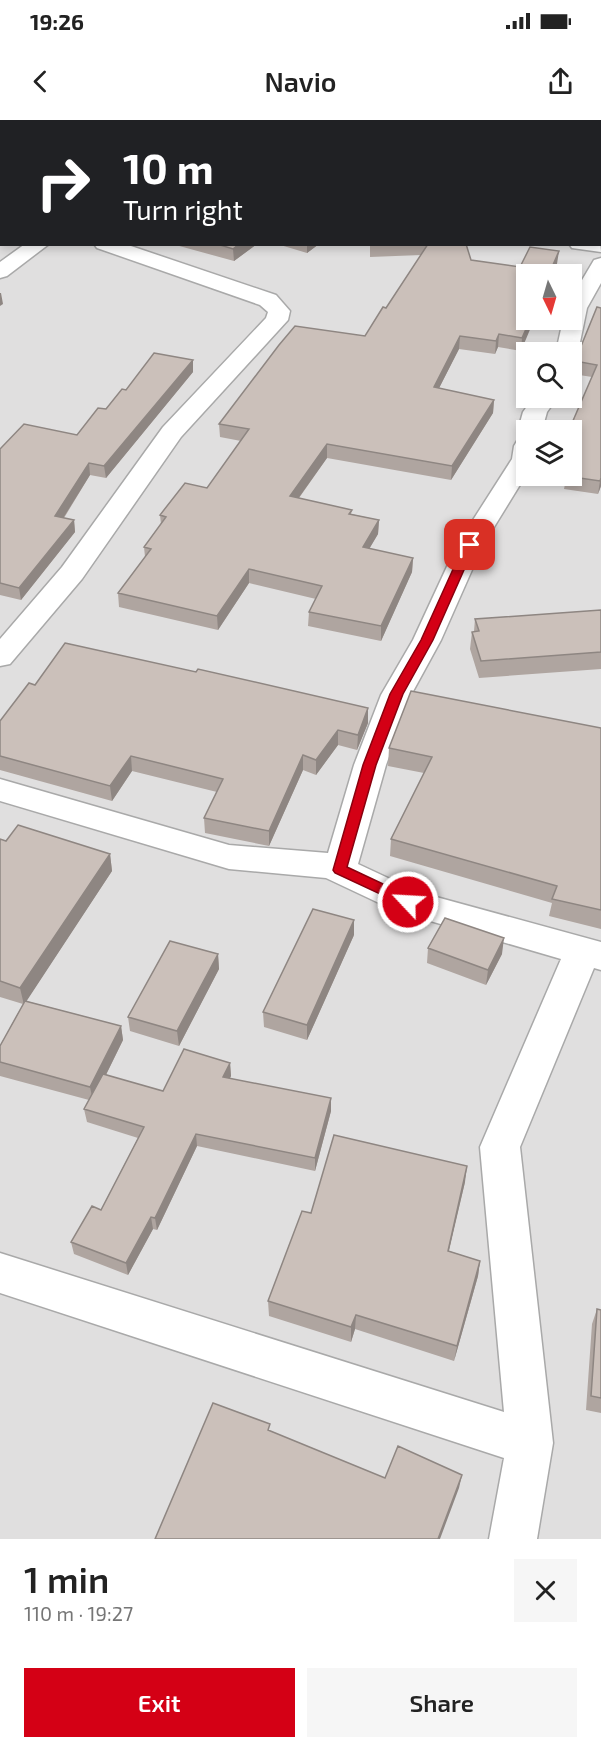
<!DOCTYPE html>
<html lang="en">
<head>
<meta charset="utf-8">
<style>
  :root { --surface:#fff; --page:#f6f6f6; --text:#222; --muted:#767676; --accent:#d40015 }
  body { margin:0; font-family:"Exo 2",sans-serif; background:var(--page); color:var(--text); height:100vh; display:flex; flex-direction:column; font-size:22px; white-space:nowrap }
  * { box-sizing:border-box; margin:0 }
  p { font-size:20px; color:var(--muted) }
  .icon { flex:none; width:33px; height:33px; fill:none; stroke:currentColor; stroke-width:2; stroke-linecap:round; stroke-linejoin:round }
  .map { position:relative; height:1419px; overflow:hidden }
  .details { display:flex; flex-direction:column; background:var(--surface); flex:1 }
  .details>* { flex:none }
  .guide { position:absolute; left:0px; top:0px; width:602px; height:126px; box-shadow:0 3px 9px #0003; background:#202124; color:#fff; overflow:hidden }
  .needle { width:39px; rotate:175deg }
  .buttons { position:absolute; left:516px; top:144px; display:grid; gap:12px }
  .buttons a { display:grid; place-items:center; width:66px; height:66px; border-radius:0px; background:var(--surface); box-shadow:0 3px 9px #0003; font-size:30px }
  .pin { position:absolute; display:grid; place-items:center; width:51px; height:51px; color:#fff; margin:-26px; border-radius:12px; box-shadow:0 3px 9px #0006 }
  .me { position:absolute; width:66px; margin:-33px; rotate:295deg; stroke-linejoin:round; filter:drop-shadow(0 0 4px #0008) }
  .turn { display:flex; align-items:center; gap:21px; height:126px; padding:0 24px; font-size:27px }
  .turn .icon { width:78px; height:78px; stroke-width:2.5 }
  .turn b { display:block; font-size:42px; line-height:51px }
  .round { display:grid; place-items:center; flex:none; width:63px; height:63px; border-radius:0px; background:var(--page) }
  .head { display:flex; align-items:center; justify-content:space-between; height:102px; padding:0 24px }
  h1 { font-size:36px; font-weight:600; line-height:45px }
  .button { display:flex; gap:12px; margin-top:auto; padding:12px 24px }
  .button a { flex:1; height:69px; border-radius:0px; background:var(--accent); color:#fff; font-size:24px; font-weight:600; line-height:69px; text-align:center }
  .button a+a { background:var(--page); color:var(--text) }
  .status { display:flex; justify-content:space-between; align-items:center; height:42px; padding:0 30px; background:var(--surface); direction:ltr }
  .status svg { height:16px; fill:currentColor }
  header { display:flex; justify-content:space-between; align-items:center; height:78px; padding:0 24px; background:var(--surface); font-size:27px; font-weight:600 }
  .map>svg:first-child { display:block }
</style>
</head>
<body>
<div class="status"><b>19:26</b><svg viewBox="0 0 49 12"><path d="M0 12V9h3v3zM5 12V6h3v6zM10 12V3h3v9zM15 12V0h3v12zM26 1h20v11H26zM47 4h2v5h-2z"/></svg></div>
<header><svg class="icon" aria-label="back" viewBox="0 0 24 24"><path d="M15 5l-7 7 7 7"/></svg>Navio<svg class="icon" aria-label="share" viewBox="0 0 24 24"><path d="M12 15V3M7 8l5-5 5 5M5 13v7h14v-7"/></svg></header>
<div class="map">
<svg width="601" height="1419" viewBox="0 0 601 1419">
  <rect width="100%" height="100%" fill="#f3eee8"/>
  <path fill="#e0dfdf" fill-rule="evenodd" d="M 0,0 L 601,0 L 601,1419 L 0,1419 ZM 2,2 L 600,2 L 600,124 L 2,124 ZM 526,154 L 572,154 L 572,200 L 526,200 ZM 526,232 L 572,232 L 572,278 L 526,278 ZM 526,310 L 572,310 L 572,356 L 526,356 Z"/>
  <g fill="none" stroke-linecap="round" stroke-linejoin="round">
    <g stroke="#a9a9a9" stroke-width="3">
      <path id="minor" d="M 151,0 L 173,0 L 174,2 L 150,2 Z
        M 432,0 L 451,0 L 431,2 Z
        M 555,0 L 577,0 L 578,2 L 556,2 Z
        M 600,4 L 601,4 L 601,14 L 600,14 Z
        M 0,65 L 2,65 L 2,77 L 0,77 Z
        M 600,120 L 601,132 L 572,128 L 569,124 L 600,124 Z
        M 25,124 L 49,124 L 7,156 L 0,158 L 0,142 Z
        M 94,124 L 125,124 L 276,175 L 290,191 L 288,200 L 181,317 L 82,459 L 10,544 L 0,546 L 0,519 L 62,447 L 163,307 L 266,198 L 268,192 L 260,185 L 97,128 Z
        M 601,138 L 601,163 L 587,188 L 578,232 L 572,238 L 572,232 L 556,232 L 563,200 L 572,200 L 572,177 L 594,140 Z
        M 533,278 L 557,278 L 547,292 L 542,310 L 526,310 L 526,316 L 521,315 L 518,310 L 523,292 Z
        M 526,319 L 526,355 L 483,425 L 441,520 L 411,575 L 386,645 L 358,744 L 418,772 L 601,822 L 601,850 L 594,848 L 520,1027 L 553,1323 L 537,1419 L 489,1419 L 504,1338 L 0,1173 L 0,1133 L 504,1292 L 480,1027 L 561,839 L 396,791 L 326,758 L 229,749 L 0,681 L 0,659 L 229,725 L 328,733 L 354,645 L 381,575 L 413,520 L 457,425 L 512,339 L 514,326 L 517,321 Z"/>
    </g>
    <use href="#minor" fill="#fff" fill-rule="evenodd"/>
  </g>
  <path fill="#afa5a0" d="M 168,0 L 388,0 L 386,2 L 165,2 Z
    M 600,103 L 601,103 L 601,118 L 600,118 Z
    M 172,124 L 257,124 L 234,141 Z
    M 277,124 L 319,124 L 307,133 Z
    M 370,124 L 466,124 L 471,140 L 520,147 L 557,144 L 526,200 L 521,231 L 498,227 L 495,234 L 459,229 L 439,268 L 494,280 L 493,293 L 451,360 L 327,338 L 299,378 L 352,390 L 351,394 L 379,400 L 378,414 L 369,429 L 413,438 L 412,452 L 381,521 L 308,506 L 309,492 L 316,479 L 249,463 L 218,510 L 119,487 L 118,473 L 145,437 L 144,427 L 161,404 L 160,395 L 207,368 L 241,321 L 220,317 L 219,304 L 365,216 L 386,188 L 421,135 L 370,137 Z
    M 601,188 L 601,366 L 598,374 L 564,369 L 565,364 L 551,361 L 552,356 L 572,356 L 592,257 L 573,254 L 575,241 Z
    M 193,240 L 193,252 L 106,358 L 90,355 L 64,398 L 74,400 L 75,412 L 21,480 L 0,475 L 0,329 L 77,315 L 126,270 Z
    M 601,490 L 601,549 L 479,558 L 470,529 L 472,512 L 474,511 L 475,499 Z
    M 196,552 L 368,588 L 368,603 L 357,630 L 338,625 L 316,655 L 303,650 L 269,726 L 205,713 L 204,698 L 217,672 L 132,651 L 112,681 L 0,650 L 0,601 L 35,565 Z
    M 601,608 L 601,809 L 549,796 L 552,783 L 390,736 L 391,719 L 424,653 L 388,646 L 389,628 Z
    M 0,719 L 6,721 L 110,734 L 112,751 L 26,881 L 121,906 L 123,920 L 106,955 L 163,971 L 230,943 L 231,956 L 230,958 L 331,991 L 315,1051 L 197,1026 L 157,1110 L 153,1109 L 128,1155 L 74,1134 L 71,1122 L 101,1090 L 138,1018 L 87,1002 L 84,989 L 89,980 L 0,956 L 0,926 L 23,884 L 0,877 Z
    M 354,815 L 307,920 L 264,907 L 263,892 Z
    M 428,828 L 502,834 L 486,865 L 427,843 Z
    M 218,834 L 219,849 L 179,926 L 130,911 L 128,897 Z
    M 465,1062 L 449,1131 L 480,1141 L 478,1156 L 454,1241 L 355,1209 L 351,1222 L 269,1196 L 268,1181 L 311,1093 Z
    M 597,1189 L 601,1190 L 601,1293 L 586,1290 L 592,1204 Z"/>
  <path fill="#8e8682" d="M 369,0 L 388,0 L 386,2 L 366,2 Z
    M 239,124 L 257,124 L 234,141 L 233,129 Z
    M 307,124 L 319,124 L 307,133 Z
    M 559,131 L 557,144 L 553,154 L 549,154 Z
    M 0,173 L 1,173 L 3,184 L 0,186 Z
    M 530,200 L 534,200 L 521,231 L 522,218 Z
    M 499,214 L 498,227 L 495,234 L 496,221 Z
    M 460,216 L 459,229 L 433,280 L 434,267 Z
    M 193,240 L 193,252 L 106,358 L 104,346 Z
    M 494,280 L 493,293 L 451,360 L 452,346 Z
    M 327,324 L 327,338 L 290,390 L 290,376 Z
    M 89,343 L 90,355 L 57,408 L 55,396 Z
    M 601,358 L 601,366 L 598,374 L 600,361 Z
    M 74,400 L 75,412 L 21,480 L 19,468 Z
    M 379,400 L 378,414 L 362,441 L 363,427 Z
    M 413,438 L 412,452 L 381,521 L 381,506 Z
    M 249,449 L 249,463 L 218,510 L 217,496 Z
    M 368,588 L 368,603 L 357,630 L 358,615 Z
    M 338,610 L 338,625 L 316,655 L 316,640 Z
    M 303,635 L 303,650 L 269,726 L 269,711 Z
    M 131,636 L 132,651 L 112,681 L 110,666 Z
    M 110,734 L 112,751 L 24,885 L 20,868 Z
    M 354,800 L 354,815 L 307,920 L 307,905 Z
    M 504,818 L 502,834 L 486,865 L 488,850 Z
    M 218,834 L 219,849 L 179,926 L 177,911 Z
    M 121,906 L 123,920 L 93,981 L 90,967 Z
    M 230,943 L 231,956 L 224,970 L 223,957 Z
    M 331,978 L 331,991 L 315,1051 L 315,1038 Z
    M 196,1014 L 197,1026 L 157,1110 L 155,1098 Z
    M 467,1046 L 465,1062 L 445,1146 L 448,1131 Z
    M 151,1097 L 153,1109 L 128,1155 L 126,1143 Z
    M 480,1141 L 478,1156 L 454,1241 L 457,1226 Z
    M 356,1195 L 355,1209 L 351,1222 L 351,1207 Z
    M 462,1355 L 459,1368 L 440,1419 L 438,1419 Z"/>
  <path fill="#cbc0ba" stroke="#8e8682" stroke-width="1.5" d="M 168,0 L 316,0 L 313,2 L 165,2 Z
    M 334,0 L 369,0 L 366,2 L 339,2 Z
    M 600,23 L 601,23 L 601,82 L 600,82 Z
    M 217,124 L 239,124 L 233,129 Z
    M 428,124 L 466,124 L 471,140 L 520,147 L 530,127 L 559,131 L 549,154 L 526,154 L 526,200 L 530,200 L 522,218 L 499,214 L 496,221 L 460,216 L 434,267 L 494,280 L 452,346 L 327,324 L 290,376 L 352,390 L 349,394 L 379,400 L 363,427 L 413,438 L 381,506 L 309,492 L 322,466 L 249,449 L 217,496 L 118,473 L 151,429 L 144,427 L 166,397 L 160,395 L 185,363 L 207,368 L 249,309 L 219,304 L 279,225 L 295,206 L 365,216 L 383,187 L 386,188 Z
    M 597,187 L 601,188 L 601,358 L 600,361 L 566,356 L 572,356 L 572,310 L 569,310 L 597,245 L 575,241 Z
    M 154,233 L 193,240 L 104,346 L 89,343 L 55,396 L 74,400 L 19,468 L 0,463 L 0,329 L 24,304 L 77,315 L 98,288 L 106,289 L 122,269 L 126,270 Z
    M 601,490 L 601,532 L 481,541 L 472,512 L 479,511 L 475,499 Z
    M 65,523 L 196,552 L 198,549 L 368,588 L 358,615 L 338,610 L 316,640 L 303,635 L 269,711 L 204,698 L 223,659 L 131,636 L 110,666 L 0,636 L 0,601 L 29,563 L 35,565 Z
    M 411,571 L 601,608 L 601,790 L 552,779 L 557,766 L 391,719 L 432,637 L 389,628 Z
    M 18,705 L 110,734 L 20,868 L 0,861 L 0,719 L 6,721 Z
    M 313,789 L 354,800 L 307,905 L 263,892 Z
    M 445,798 L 504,818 L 488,850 L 428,828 Z
    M 170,821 L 218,834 L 177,911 L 128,897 Z
    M 25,881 L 121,906 L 90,967 L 0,942 L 0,926 Z
    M 184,929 L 230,943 L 223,957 L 331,978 L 315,1038 L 196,1014 L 155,1098 L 151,1097 L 126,1143 L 71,1122 L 92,1086 L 101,1090 L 144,1007 L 84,989 L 103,954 L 163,971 Z
    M 334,1015 L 467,1046 L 448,1131 L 480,1141 L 457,1226 L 356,1195 L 351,1207 L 268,1181 L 302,1091 L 311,1093 Z
    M 597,1189 L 601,1190 L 601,1278 L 591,1276 Z
    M 213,1283 L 270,1304 L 268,1310 L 385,1358 L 398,1326 L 462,1355 L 438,1419 L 155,1419 Z"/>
  <path fill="#d40015" stroke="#8a000e" stroke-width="1.5" d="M 470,422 L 475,425 L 433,520 L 403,574 L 376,645 L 347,747 L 413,778 L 415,782 L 413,785 L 408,787 L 335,753 L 333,750 L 363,645 L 390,574 L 421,520 L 464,425 Z"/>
</svg>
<div class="buttons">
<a><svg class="needle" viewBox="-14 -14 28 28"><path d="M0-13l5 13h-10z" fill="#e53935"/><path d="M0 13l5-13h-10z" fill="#767676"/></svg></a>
<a><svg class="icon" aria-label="search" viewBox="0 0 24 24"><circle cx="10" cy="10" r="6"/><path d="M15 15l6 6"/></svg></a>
<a><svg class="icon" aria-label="layers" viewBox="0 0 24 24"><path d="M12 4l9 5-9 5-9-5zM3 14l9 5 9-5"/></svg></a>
</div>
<div class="pin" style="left:470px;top:425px;background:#d93025"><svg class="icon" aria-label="arrive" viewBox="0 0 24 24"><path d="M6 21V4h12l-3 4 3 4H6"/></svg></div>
<svg class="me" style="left:408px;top:782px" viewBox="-20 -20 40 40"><circle r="17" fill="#d40015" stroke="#fff" stroke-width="3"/><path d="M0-11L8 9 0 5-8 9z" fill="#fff"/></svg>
<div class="guide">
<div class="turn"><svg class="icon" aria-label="right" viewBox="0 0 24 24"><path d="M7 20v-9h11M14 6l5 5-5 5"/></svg><div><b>10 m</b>Turn right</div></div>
</div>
</div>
<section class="details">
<div class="head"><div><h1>1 min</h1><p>110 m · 19:27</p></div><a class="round"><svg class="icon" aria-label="close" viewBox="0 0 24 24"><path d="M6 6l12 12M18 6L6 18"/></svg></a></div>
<div class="button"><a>Exit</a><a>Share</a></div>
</section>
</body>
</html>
